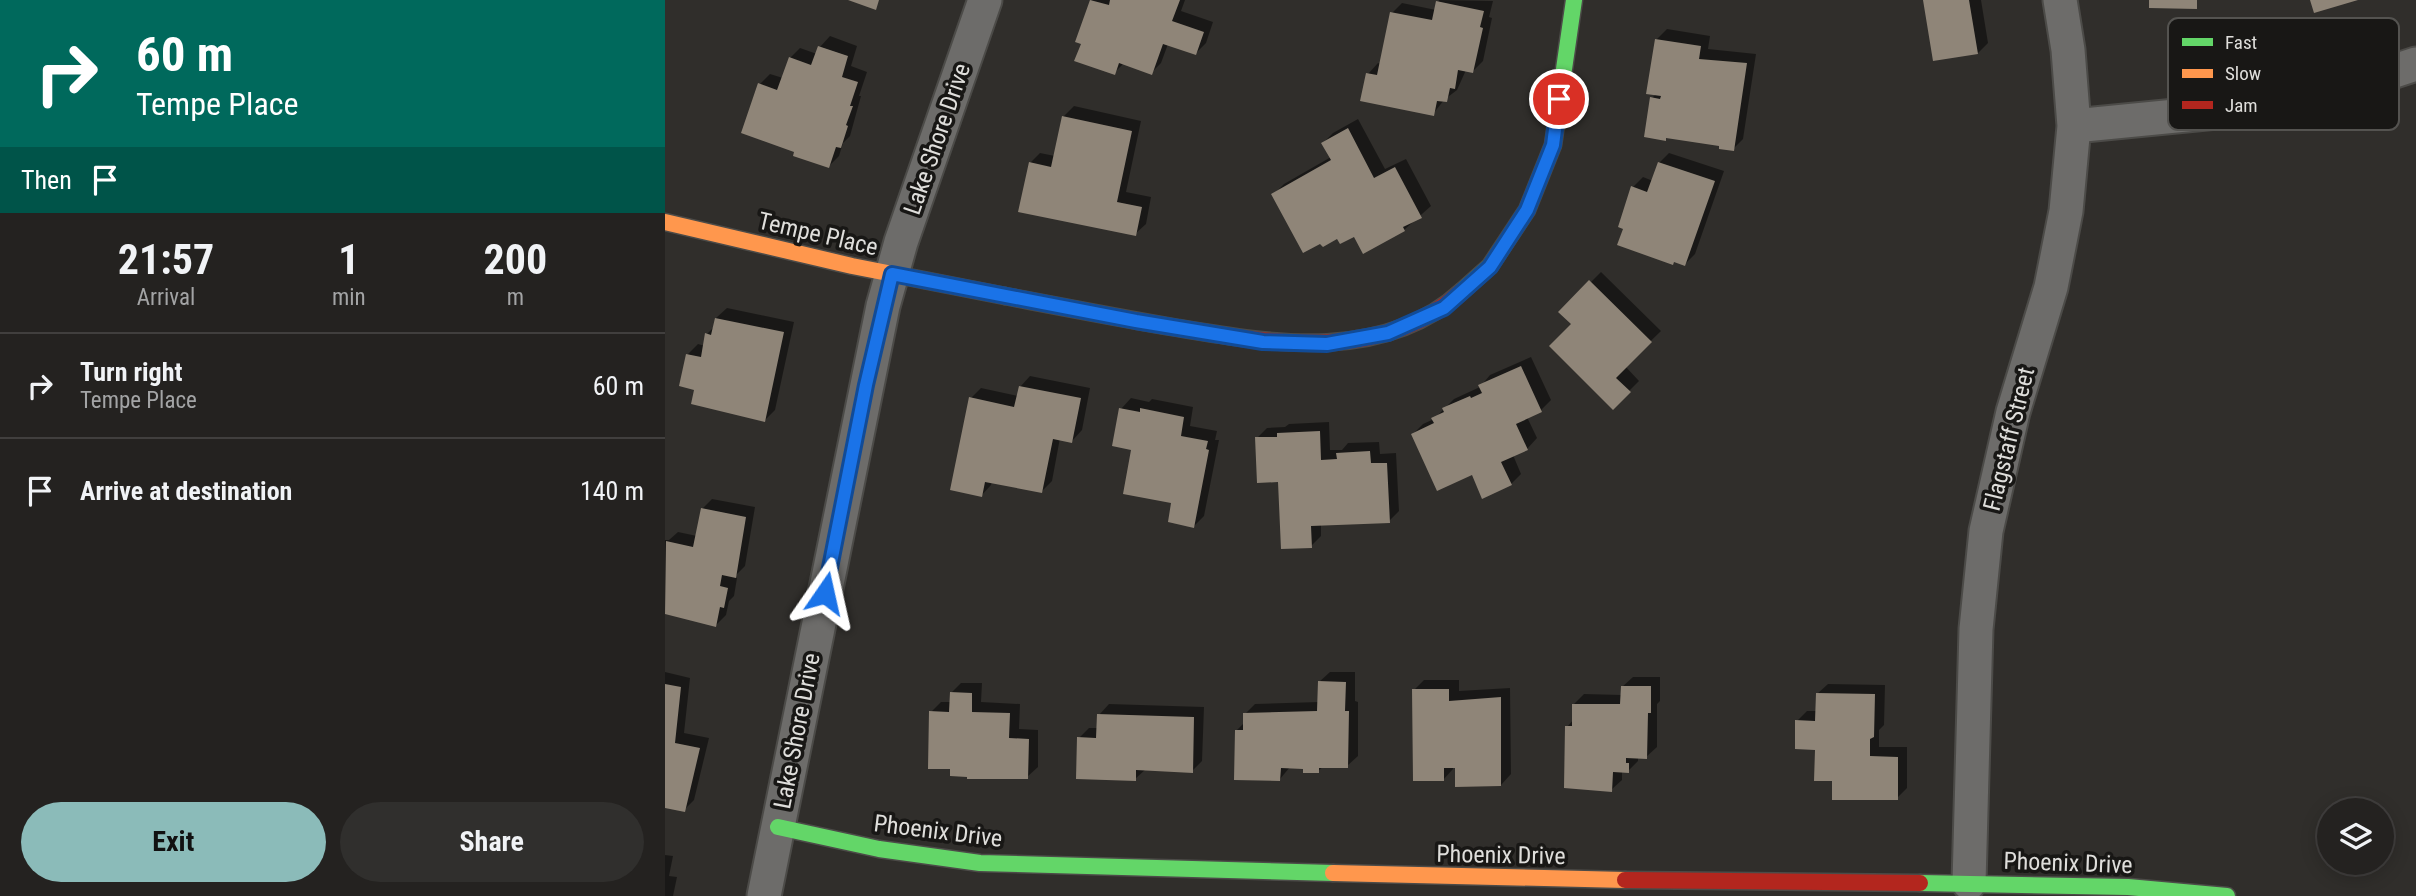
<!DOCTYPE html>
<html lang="en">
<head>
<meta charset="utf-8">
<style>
  :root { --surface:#242220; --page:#302f2d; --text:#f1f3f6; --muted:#a3a4a5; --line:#413f3e; --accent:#8bbbb9 }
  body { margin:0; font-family:"Roboto Condensed",sans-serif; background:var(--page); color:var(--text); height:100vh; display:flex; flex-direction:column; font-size:26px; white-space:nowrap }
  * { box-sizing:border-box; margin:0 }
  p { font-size:23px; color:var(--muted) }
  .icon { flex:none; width:38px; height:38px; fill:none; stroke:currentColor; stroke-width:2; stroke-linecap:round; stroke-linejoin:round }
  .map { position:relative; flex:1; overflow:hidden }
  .sheet { display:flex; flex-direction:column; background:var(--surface); width:665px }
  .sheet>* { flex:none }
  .banner { background:#00695c; color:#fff; overflow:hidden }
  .buttons { position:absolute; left:1652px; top:798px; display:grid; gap:14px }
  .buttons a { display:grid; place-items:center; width:77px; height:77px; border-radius:50%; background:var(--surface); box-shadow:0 4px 18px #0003,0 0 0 2px var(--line); font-size:35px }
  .pin { position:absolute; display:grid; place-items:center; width:60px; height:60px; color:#fff; margin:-30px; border:4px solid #fff; border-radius:50%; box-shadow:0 2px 7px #0007 }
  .me { position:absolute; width:77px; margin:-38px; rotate:11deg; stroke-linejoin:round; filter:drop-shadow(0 0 5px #0008) }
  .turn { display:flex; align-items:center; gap:24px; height:147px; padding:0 21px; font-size:32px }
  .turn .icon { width:91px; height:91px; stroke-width:2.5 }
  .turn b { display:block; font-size:49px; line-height:60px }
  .then { display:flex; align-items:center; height:66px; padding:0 21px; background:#0003; gap:14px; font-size:26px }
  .eta { display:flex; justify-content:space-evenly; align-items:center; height:119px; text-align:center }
  .eta b { font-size:42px; font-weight:700; line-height:49px }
  .action { display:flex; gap:14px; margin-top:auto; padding:14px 21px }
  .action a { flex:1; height:80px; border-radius:42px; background:var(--accent); color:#111; font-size:28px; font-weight:700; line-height:80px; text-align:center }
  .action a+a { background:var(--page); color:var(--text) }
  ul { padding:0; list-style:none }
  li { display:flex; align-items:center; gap:21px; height:105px; padding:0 21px; border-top:2px solid var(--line) }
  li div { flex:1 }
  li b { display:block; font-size:26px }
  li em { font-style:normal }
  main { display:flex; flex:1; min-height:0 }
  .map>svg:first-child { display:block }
</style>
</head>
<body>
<main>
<section class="sheet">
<div class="banner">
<div class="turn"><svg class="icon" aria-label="right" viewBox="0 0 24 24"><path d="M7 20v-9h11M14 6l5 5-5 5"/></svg><div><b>60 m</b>Tempe Place</div></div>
<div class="then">Then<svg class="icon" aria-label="arrive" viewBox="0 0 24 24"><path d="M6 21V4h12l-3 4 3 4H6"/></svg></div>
</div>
<div class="eta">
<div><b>21:57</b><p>Arrival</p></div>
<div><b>1</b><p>min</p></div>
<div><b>200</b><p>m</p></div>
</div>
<ul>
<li><svg class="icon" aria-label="right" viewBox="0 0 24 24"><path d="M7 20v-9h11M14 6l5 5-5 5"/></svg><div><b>Turn right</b><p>Tempe Place</p></div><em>60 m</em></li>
<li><svg class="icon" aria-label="arrive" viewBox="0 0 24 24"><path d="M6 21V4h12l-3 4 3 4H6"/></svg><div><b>Arrive at destination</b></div><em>140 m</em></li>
</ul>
<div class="action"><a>Exit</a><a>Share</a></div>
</section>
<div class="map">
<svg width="1751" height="896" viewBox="0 0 1751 896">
  <rect width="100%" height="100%" fill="#302e2b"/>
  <path fill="#0007" d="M 427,0 L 520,0 L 516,11 L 548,22 L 541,43 L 531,53 L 503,44 L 496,63 L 486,73 L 459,63 L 449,73 L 418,43 L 413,41 Z
    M 774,0 L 828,1 L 824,17 L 827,18 L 818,61 L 808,71 L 801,70 L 792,90 L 779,100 L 768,114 L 703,74 L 713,63 L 716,64 L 727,13 L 737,3 L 771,10 Z
    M 1260,0 L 1316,0 L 1323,43 L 1313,53 Z
    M 1002,29 L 1045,36 L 1043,49 L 1091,54 L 1078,139 L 1068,149 L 1056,144 L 1003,136 L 1000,139 L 987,98 L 991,94 L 991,40 Z
    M 165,36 L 192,46 L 186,66 L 202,72 L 194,96 L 196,96 L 185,136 L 178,143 L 174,156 L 164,166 L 131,151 L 95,84 L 105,74 L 118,78 L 125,58 L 135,48 L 152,54 L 155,47 Z
    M 409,106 L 476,121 L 461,192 L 486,197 L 481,224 L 470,234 L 365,163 L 375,153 L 390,156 L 398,117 Z
    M 693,119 L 720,169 L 741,159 L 766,206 L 739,230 L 672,237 L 609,194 L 619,184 L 666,157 L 658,143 L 668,133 Z
    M 1004,153 L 1059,171 L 1030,254 L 1020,264 L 960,227 L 968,187 L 978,177 L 988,181 L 994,163 Z
    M 936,272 L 996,331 L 960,366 L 974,381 L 948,407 L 908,324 L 896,312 Z
    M 62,308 L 129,322 L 110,410 L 100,420 L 31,388 L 23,354 L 33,344 L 40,346 L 42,334 L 50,326 L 51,318 Z
    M 866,357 L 886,400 L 876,410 L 862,417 L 872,438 L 862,449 L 848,455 L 856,474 L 846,484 L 807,473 L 748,434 L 758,424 L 769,419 L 789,399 L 815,387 L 825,375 Z
    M 365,376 L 425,388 L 417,430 L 407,441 L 395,438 L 387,481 L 377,491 L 327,481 L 326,485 L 316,496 L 306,398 L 316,388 L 353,396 L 355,387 Z
    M 466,398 L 484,402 L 487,399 L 528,407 L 525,426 L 552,431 L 550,440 L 554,440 L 539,516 L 529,526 L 468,449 L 456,409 Z
    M 664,422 L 665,450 L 677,450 L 683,443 L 714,442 L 715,454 L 731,453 L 734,511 L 724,521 L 656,524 L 656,536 L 646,546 L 615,480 L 592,438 L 602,428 L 620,427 L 624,424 Z
    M 47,499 L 90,507 L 80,566 L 69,577 L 72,578 L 69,596 L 64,601 L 61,615 L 51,625 L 0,613 L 0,540 L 4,540 L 13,532 L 32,536 L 37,509 Z
    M 0,672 L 25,678 L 19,733 L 44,738 L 29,800 L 19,810 L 0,806 Z
    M 665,672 L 690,672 L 690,701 L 693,702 L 693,756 L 682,766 L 659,766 L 653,771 L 640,767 L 625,767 L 615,779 L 572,730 L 580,722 L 580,714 L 590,704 L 654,702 L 654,682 Z
    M 968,677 L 995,677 L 995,701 L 992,704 L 992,747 L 981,757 L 973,757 L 973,761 L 963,771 L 957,770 L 957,780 L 946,790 L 902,727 L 909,719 L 909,704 L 919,694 L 957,695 L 957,687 Z
    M 759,680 L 794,680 L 794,691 L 845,688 L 846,774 L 836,785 L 792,766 L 788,766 L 788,769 L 778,780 L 749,690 Z
    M 296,683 L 317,683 L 316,702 L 355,704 L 354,729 L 373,730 L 373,767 L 362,777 L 286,768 L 266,712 L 276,702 L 286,702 L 286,693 Z
    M 1163,684 L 1220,685 L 1219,725 L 1214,730 L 1214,747 L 1242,747 L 1242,788 L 1232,798 L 1169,780 L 1151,748 L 1132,721 L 1142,711 L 1152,711 L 1152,694 Z
    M 444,704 L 539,707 L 537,761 L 527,771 L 481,769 L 470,779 L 414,738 L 424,728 L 433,728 L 434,715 Z
    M 0,855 L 8,856 L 4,876 L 12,877 L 8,896 L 0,896 Z"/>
  <path fill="#8f8578" d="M 183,0 L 214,0 L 211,10 Z
    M 425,0 L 444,5 L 445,0 L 515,0 L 507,21 L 539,32 L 531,55 L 498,44 L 487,75 L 454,63 L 450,75 L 409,61 L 416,44 L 410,42 Z
    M 1258,0 L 1304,0 L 1313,54 L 1268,61 Z
    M 1484,0 L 1532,0 L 1532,9 L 1484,8 Z
    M 1645,0 L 1693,0 L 1649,13 Z
    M 771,1 L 819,11 L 815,27 L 818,28 L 808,73 L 793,70 L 790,89 L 785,88 L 782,102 L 772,101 L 769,116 L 695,101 L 701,73 L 712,75 L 725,12 L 767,20 Z
    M 990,39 L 1036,46 L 1034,59 L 1082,63 L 1069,151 L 1054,149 L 1054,146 L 1001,138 L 1001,141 L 979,137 L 985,97 L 995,99 L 996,96 L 981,94 Z
    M 153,46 L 183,56 L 177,77 L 193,82 L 185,106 L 188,106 L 181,125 L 183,126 L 176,148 L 171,147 L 164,168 L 128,156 L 129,152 L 76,133 L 93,83 L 112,90 L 124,57 L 146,65 Z
    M 397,116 L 467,131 L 452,202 L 477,207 L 471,236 L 353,212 L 364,162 L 386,167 Z
    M 683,128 L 709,178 L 730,167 L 757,218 L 738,227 L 740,231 L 698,254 L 689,237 L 675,244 L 672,239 L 658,247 L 655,244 L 638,253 L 606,194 L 666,160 L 656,143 Z
    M 993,162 L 1050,181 L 1020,266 L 1009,262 L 1008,265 L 952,245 L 958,229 L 953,227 L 966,186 L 982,192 Z
    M 924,280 L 987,342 L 951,378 L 966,392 L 948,410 L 884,346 L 906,324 L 893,312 Z
    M 50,318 L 119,332 L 100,422 L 26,404 L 29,390 L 14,386 L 21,354 L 36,357 L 40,333 L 46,335 Z
    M 856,366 L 877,412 L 851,424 L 863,450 L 836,462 L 847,485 L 817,499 L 807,475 L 772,491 L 746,434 L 769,423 L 766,418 L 779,412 L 777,408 L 805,396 L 806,398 L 817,393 L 813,385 Z
    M 354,386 L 416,398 L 407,443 L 388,439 L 377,493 L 320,482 L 317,497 L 285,490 L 304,397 L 349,407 Z
    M 454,408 L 475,412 L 475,408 L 519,417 L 516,436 L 543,441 L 541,449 L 544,450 L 529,528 L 503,522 L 506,503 L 458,494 L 466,450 L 447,446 Z
    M 655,431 L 656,460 L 672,459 L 671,453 L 705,451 L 706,463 L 722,463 L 725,523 L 646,526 L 647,548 L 616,549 L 613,482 L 592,483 L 590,437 L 612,437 L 612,433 Z
    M 36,508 L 81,517 L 71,578 L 57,575 L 55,586 L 63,588 L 59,608 L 55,607 L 51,627 L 0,614 L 1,541 L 28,547 Z
    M 653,681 L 681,682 L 680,711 L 684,711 L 683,768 L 654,768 L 654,773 L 638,773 L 638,769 L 616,768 L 615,781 L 569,780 L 570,730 L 578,730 L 578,713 L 652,711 Z
    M 0,684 L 16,687 L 10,743 L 35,748 L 20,812 L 0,808 Z
    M 956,686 L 986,686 L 986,713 L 983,713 L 982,759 L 961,758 L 961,763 L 964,763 L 964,773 L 948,772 L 947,792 L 899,788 L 900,726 L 907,726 L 907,704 L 955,704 Z
    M 747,689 L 784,689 L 784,701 L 836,697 L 836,786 L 790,787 L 790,768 L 779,768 L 779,781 L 748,781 Z
    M 285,692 L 307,693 L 307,712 L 345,713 L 344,738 L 364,739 L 363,779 L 302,779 L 302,777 L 285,776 L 285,769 L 263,769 L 264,711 L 284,712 Z
    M 1151,693 L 1210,694 L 1209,737 L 1205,739 L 1205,756 L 1233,757 L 1233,800 L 1167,800 L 1167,781 L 1149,781 L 1150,750 L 1130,749 L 1130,720 L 1150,721 Z
    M 432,714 L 529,717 L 528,773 L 471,770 L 471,781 L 411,779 L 412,737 L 431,738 Z"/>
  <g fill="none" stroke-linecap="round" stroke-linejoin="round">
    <g stroke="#4c4b48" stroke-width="37">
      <path id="street" d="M 1409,126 L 1582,109 L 1684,86 L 1751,64
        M 1304,883 L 1311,629 L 1321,531 L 1348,412 L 1386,287 L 1401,211 L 1409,126 L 1403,50 L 1395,0
        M 99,896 L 218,306 L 236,242 L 320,0"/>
    </g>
    <g stroke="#4c4b48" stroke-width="19">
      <path id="fast" d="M 797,291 L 825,266 L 862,210 L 888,145 L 909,0
        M 113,827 L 214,849 L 315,863 L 668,873
        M 1255,883 L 1463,887 L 1562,896"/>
    </g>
    <g stroke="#4c4b48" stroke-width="19">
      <path id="slow" d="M 0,222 L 187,266 L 340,296
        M 668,873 L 960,880"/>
    </g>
    <g stroke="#4c4b48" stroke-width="19">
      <path id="jam" d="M 340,296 C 398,307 455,318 513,328 C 608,344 719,363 797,291
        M 960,880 L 1255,883"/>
    </g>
    <use href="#street" stroke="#6d6c6a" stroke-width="33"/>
    <use href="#fast" stroke="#63d668" stroke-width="16"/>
    <use href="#slow" stroke="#ff974d" stroke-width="16"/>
    <use href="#jam" stroke="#b3261e" stroke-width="16"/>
  </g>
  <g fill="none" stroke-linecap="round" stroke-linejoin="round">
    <g stroke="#114b97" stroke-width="18">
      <path id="route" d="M 160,593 L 201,385 L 227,274 L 471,321 L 598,342 L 662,344 L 723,333 L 779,308 L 825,267 L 862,210 L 888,145 L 894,99"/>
    </g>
    <use href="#route" stroke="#1a73e8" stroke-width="12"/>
  </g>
  <g text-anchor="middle" stroke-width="7" stroke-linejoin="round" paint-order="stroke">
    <g font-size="24" fill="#dfdedb" stroke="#181715">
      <text transform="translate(272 139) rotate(-71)" y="8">Lake Shore Drive</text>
      <text transform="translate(153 234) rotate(13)" y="8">Tempe Place</text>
      <text transform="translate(1344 439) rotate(-76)" y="8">Flagstaff Street</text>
      <text transform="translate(132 731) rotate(-79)" y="8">Lake Shore Drive</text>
      <text transform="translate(273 831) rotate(7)" y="8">Phoenix Drive</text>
      <text transform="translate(836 855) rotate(1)" y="8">Phoenix Drive</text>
      <text transform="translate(1403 863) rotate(2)" y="8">Phoenix Drive</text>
    </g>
  </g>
  <rect x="1503" y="18" width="231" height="112" rx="10" fill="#181715" stroke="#545350" stroke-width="2"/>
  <rect x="1517" y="38" width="31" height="8" fill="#63d668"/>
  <rect x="1517" y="69" width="31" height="9" fill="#ff974d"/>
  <rect x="1517" y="101" width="31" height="8" fill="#b3261e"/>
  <g font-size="19" fill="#dfdedb">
    <text x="1560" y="49">Fast</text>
    <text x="1560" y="80">Slow</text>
    <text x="1560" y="112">Jam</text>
  </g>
</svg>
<div class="buttons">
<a><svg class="icon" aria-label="layers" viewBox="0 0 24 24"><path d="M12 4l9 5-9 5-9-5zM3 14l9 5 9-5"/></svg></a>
</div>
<div class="pin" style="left:894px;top:99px;background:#d93025"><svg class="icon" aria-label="arrive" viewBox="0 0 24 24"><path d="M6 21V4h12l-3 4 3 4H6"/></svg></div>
<svg class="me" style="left:160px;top:593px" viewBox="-20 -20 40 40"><path d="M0-17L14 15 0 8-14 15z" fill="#1a73e8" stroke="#fff" stroke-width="4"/></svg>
</div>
</main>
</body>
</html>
